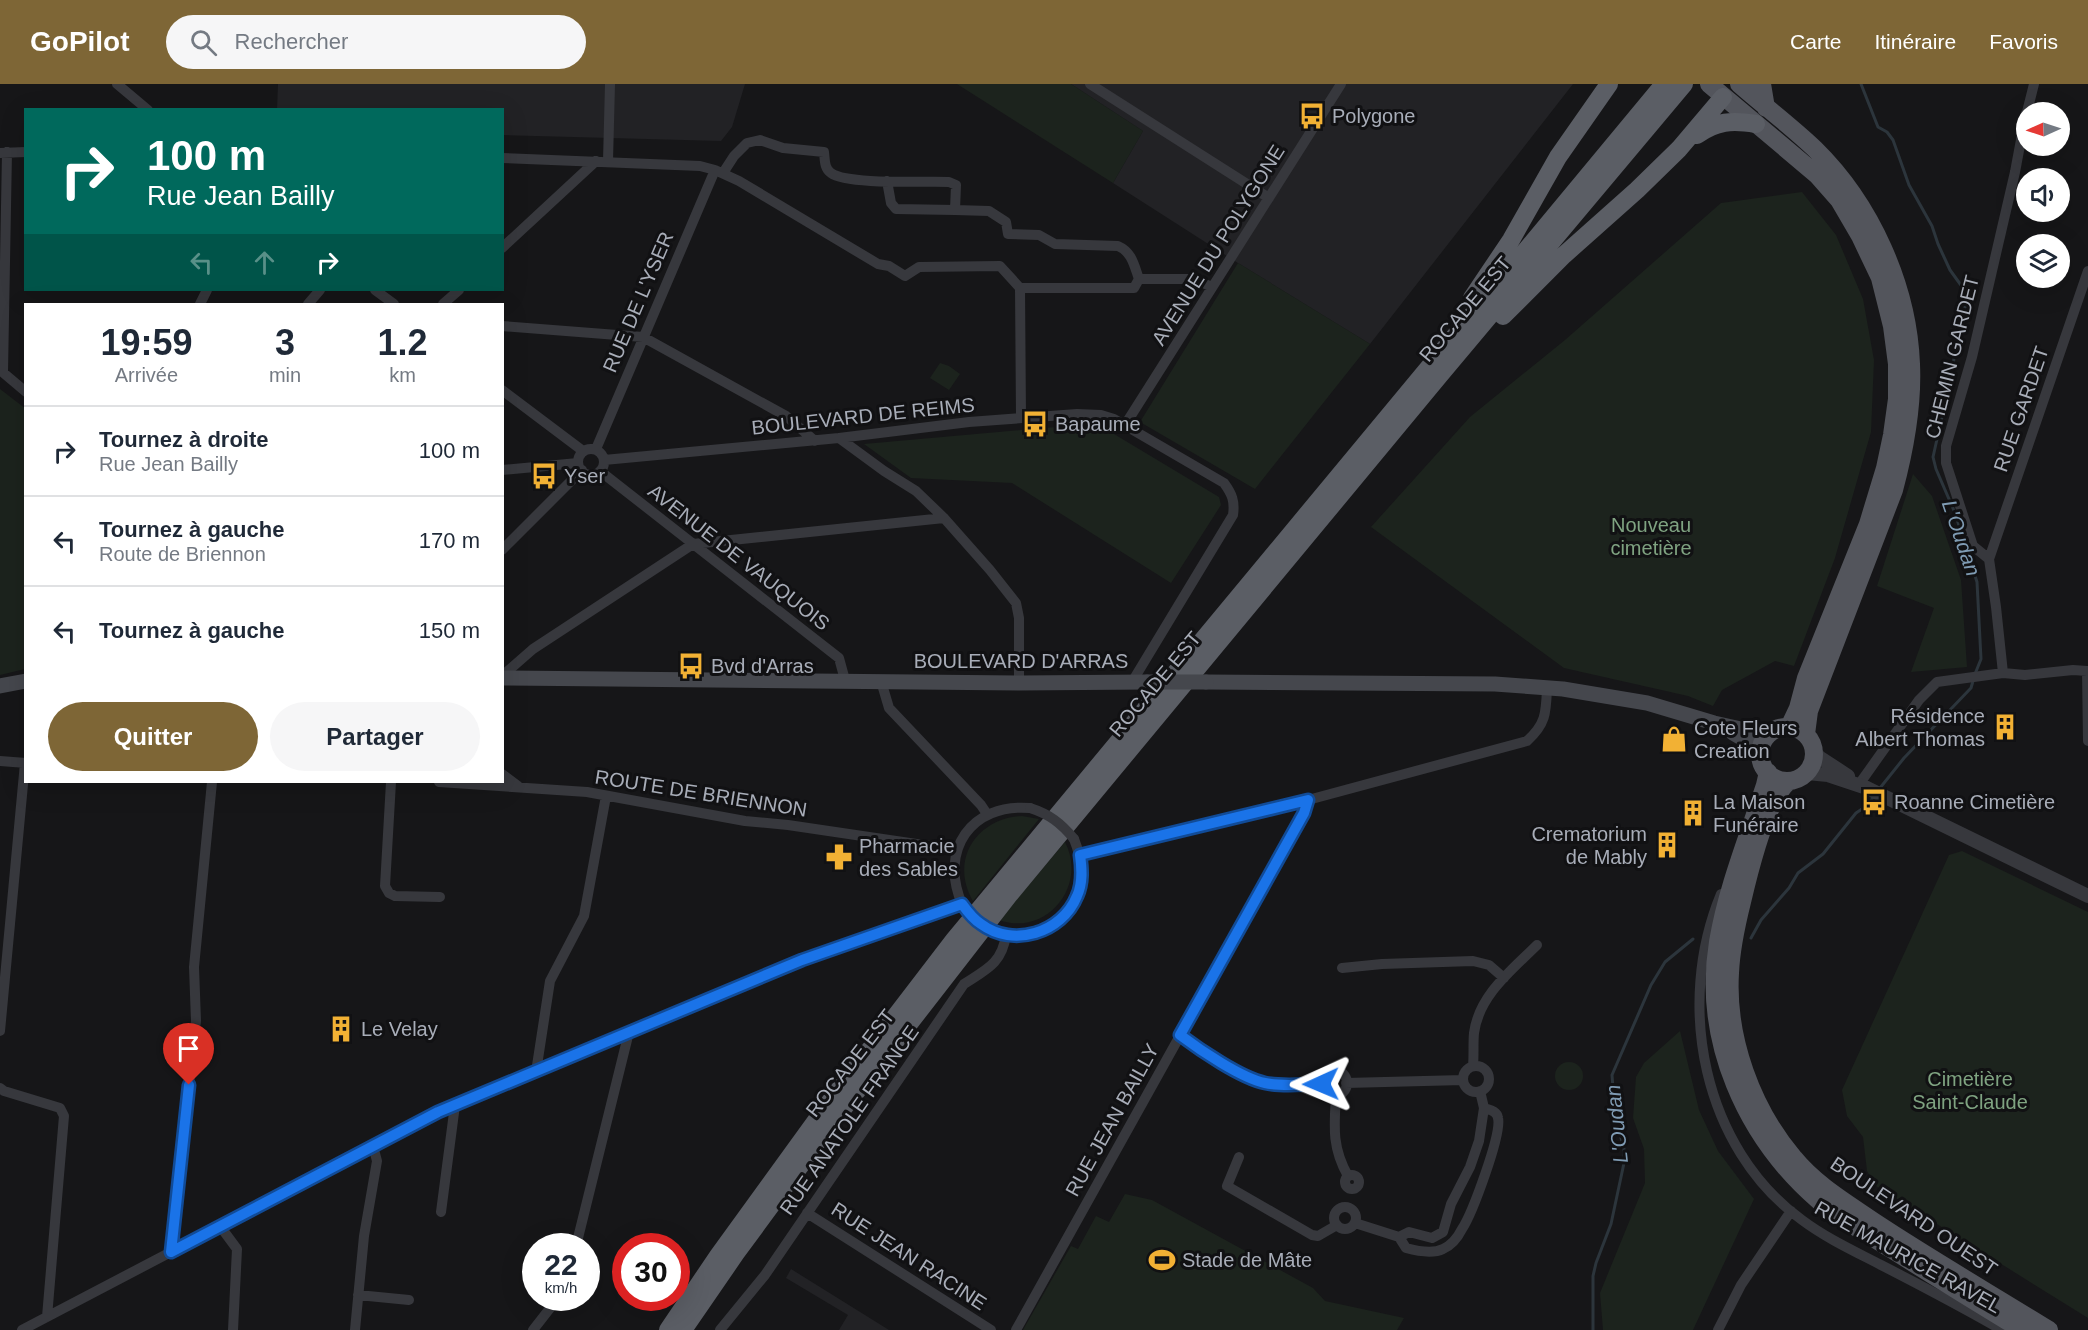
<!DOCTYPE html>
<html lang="fr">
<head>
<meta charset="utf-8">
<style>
  :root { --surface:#fff; --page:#f6f6f7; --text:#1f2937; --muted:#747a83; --line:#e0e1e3; --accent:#7e6636 }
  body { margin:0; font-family:Arial,sans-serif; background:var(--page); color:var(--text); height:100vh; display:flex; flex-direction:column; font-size:22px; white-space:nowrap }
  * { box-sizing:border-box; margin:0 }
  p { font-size:20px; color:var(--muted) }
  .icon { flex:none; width:33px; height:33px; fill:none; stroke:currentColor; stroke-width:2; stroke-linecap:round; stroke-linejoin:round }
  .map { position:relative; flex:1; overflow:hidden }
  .details { position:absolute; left:24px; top:219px; width:480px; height:480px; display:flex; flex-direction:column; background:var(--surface); border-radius:0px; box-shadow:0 6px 24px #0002 }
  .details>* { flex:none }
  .top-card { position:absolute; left:24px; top:24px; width:480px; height:183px; border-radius:0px; box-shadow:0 6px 24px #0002; background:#00695c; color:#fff; overflow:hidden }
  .needle { width:39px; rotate:267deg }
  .controls { position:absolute; left:2016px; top:18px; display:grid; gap:12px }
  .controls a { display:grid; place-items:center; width:54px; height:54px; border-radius:50%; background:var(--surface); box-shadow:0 6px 24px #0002; font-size:30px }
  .speed { position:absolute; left:522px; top:1149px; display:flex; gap:12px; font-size:30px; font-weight:700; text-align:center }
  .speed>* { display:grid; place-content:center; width:78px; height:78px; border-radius:50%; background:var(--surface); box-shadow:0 6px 24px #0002; line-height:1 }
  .speed small { font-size:15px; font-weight:400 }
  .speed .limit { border:9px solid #d22; background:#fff; color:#111 }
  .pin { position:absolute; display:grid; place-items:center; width:51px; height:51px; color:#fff; margin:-62px -26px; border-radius:50% 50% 50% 0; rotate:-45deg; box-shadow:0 0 6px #0007 }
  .pin .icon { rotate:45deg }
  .me { position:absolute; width:66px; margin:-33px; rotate:269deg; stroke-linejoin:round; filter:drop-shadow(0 0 4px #0008) }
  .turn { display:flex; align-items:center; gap:21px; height:126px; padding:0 24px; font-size:27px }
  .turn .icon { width:78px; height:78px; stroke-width:2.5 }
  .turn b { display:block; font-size:42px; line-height:51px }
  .lanes { display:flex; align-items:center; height:57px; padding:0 24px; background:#0003; justify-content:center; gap:30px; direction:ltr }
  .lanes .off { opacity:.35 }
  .eta { display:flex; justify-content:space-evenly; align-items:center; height:102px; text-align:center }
  .eta b { font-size:36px; font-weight:700; line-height:42px }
  .primary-button { display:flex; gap:12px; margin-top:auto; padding:12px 24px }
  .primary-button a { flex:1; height:69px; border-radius:36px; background:var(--accent); color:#fff; font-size:24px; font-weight:700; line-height:69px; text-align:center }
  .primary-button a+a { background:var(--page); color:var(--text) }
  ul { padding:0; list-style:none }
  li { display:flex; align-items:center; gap:18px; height:90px; padding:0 24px; border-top:2px solid var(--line) }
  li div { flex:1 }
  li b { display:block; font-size:22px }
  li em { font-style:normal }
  header { display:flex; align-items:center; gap:36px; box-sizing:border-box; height:84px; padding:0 30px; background:var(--accent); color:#fff }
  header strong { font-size:28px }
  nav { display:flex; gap:33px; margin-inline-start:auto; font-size:21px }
  .search { width:420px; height:54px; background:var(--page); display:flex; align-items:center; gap:15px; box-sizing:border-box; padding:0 21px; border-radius:33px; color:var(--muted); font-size:22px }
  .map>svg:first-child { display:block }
</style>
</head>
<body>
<header>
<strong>GoPilot</strong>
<div class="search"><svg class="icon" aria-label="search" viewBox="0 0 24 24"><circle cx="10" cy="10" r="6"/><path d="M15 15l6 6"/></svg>Rechercher</div>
<nav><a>Carte</a><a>Itinéraire</a><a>Favoris</a></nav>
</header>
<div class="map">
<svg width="2088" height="1246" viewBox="0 0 2088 1246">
  <rect width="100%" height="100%" fill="#161618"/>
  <path fill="#222225" d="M 278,0 L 745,0 L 732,43 L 721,57 L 503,51 L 502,26 L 277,26 Z
    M 1071,0 L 1573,0 L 1370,260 L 1238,179 L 1113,99 L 1143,47 Z
    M 791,1185 L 889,1246 L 839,1246 L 848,1231 L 786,1194 Z"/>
  <path fill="#1c231d" d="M 957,0 L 1071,0 L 1143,47 L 1113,99 Z
    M 1802,108 L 1836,151 L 1863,215 L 1874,276 L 1871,348 L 1835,474 L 1794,582 L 1775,577 L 1722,606 L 1713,622 L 1688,612 L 1564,584 L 1371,443 L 1470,333 L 1565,256 L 1721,119 Z
    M 1238,179 L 1370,260 L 1255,405 L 1140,338 Z
    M 940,279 L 949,282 L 960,290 L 949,306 L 930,294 Z
    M 0,305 L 26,325 L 25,585 L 0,591 Z
    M 1078,341 L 1114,350 L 1219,413 L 1221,421 L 1171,499 L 1012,399 L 911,394 L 864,360 Z
    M 1913,390 L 1932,412 L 1961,496 L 1967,583 L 1911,588 L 1934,524 L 1877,502 Z
    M 1022,732 L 1039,735 L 973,817 C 949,776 977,734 1022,732 Z
    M 1065,758 C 1088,802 1046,853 999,836 Z
    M 1962,767 L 2088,828 L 2088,1234 L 1876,1102 L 1867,1087 L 1863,1053 L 1847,1032 L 1842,1006 L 1949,771 Z
    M 1680,947 L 1699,1026 L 1718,1067 L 1754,1115 L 1693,1246 L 1603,1246 L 1600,1209 L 1645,1099 L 1644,1065 L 1633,1034 L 1636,993 L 1644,979 Z
    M1555 992a14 14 0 1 1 28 0a14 14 0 1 1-28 0Z
    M 1125,1110 L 1152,1116 L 1313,1204 L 1325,1217 L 1404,1234 L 1397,1246 L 1023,1246 L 1071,1162 L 1078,1165 L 1096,1132 L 1109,1138 Z"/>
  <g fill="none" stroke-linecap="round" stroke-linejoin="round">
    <path stroke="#2c353c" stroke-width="3" d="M 1861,0 L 1878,43 L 1887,48 L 1893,56 L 1909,101 L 1932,142 L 1938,160 L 1950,186 L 1963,204 L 1967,219 L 1957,241 L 1953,284 L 1933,373 L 1936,385 L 1955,429 L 1977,498 L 1981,575 L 1975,590
      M 1880,704 L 1904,674 L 1971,604 L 1973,597
      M 1751,854 L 1761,836 L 1789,804 L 1798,789 L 1823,770 L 1856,729 L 1868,721 L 1874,712
      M 1593,1246 L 1593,1192 L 1596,1179 L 1611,1140 L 1624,1079 L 1624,1065 L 1615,1031 L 1612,991 L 1651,901 L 1665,878 L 1693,855"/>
    <path stroke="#37383d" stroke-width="10" d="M 117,0 L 148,26
      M 1090,0 L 1269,114
      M 2027,28 L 2034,0
      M 0,69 L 26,68
      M 502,74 L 700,82 L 715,86 L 739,97 L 878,180 L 889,182 L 905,192 L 919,183 L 1000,182 L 1020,204 L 1021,334
      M 608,77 L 610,0
      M 723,89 L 734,72 L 747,59 L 760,56 L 783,64 L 824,68 C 825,76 824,84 831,89 C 847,101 926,97 949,98 L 956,101 L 955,126 L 989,127 L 1006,138 L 1008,150 L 1039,151 L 1055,160 L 1118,162 C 1132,168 1134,181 1139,195 L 1194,195 L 1212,203
      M 887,97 L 891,119 L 896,125 L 955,126
      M 502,164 L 596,77
      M 1020,204 L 1134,204 L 1139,195
      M 375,206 L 394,220
      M 200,220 L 207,206
      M 308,220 L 320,206
      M 443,220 L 459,206
      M 502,242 L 643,253 L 786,332 L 815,357
      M 0,286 L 26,308
      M 3,288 L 7,68
      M 502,306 L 583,367
      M 1125,341 L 1341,0
      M 839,354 L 884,387 L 916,407 L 944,434 L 990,486 L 1016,519 L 1019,534 L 1019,599
      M 596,365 L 715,86
      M578 378a13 13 0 1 1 26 0a13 13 0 1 1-26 0Z
      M 604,376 L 839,354 L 969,338 L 1077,330 L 1101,331 L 1114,335 L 1224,399 C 1232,410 1235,417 1233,431 L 1132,598
      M 502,386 L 578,379
      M 600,387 L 839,574 L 845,596
      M 502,466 L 582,386
      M 1989,475 L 2088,187
      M 2087,587 L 2088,657
      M 2003,589 L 1996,523 L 1989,475 L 1973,462 L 1946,379 L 1946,362 L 1972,273 L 2015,88 L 2026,29
      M 502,592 L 533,565 L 693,460 L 944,434
      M 881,597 L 889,624 L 981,721 L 987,730
      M 0,677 L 26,679
      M 502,690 L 518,702
      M 391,698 L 385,802 L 389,809 L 395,812 L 440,813
      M 439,698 L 587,708 L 745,737 L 788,741 L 957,766
      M 1860,699 L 1919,616 L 1937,598 L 2003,589 L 2025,591 L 2073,586 L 2087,587
      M 1080,771 L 1308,716 L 1527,657 C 1546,640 1546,629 1547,604
      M 1721,810 C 1675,921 1703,1064 1802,1136 C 1826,1154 1854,1167 1881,1181 C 1922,1202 1962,1223 2002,1246
      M 1342,884 L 1382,880 L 1473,877 L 1489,881 L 1504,894
      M 0,947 L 25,679
      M 1180,951 C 1200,966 1241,994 1265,999 C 1283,1003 1303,1000 1321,1000
      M 1473,982 C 1474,971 1473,959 1474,949 C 1479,911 1512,886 1537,861
      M1463 995a13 13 0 1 1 26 0a13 13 0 1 1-26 0Z
      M1321 999a13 13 0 1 1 26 0a13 13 0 1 1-26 0Z
      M 536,988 L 550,897 L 584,832 L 606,712
      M 1346,999 L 1463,996
      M 0,1004 L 4,1007 L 60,1024 L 64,1032 L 47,1233
      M 1336,1012 C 1334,1043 1332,1064 1348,1092
      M 1239,1073 L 1227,1102 L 1312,1151 L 1318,1152 L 1337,1141
      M1345 1098a7 7 0 1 1 14 0a7 7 0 1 1-14 0Z
      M1334 1134a11 11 0 1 1 22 0a11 11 0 1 1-22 0Z
      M 441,1128 L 455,1021
      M 807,1129 L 991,1246
      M 1355,1139 L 1399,1153 L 1409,1148 L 1432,1154 L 1443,1148 L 1451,1120 L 1470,1083 L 1479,1057 L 1484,1024 L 1480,1007
      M 220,1142 L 237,1165 L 233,1246
      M 1399,1153 L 1406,1164 C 1417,1167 1433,1170 1443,1165 C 1452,1161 1458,1153 1462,1145 C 1472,1130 1502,1050 1498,1034 C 1497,1027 1490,1026 1484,1024
      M 576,1162 L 629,948
      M 171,1168 L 196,937 L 194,883 L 212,698
      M 358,1211 L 409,1216
      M 22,1246 L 438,1028 L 802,876 L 962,820 C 939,766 971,719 1030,724
      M 355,1246 L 364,1152 L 377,1077 L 373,1062
      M 533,1246 L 558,1214
      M 720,1246 L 765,1191 L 964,900 C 987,885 1002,879 1006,851 C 1066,855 1096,809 1074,755
      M 1016,1246 L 1304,729 L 1308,716
      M 1718,1246 L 1741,1201 L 1791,1127"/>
    <path stroke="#37383d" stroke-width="14" d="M 1814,667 L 1819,673 L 1848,692
      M 1807,689 L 1828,691 L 1867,704 L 2088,812"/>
    <path stroke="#45474d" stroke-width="15" d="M 502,594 L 1019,599 L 1147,598
      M 1206,598 L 1495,600 L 1563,605 L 1647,619 L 1714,639 L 1768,651
      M 0,602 L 26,597
      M 1733,649 L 1745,656 L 1760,668"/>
    <path stroke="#53555c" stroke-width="18" d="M 1709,0 L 1817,91 L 1839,116 L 1860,152 L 1880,194 L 1892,242 L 1897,280 L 1897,315 L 1892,351 L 1885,384 L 1868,440 L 1806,594 L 1798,624 L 1789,643
      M 1739,0 C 1764,22 1791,42 1815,65 C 1871,120 1908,202 1911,280 C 1913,323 1905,365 1894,406 L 1809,627 L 1806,650
      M 1762,0 L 1766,24
      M1760 670a27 27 0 1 1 54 0a27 27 0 1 1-54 0Z
      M 1768,688 L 1765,701 C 1748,753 1727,804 1718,858 C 1702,956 1745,1053 1819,1117 C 1842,1136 1869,1151 1894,1167 C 1937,1194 1979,1220 2022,1246
      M 1789,697 C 1767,715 1749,788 1742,818 C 1736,842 1731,865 1730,889 C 1726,954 1752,1025 1794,1074 C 1816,1101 1847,1119 1876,1139 C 1932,1176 1991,1210 2049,1246"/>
    <path stroke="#5b5e65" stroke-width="18" d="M 1697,51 C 1716,37 1732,36 1756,40
      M 1472,214 L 1511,156 L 1558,73 L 1609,0
      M 1503,232 L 1564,171 L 1637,106 L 1679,65 L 1723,13
      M 668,1246 L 718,1172 L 826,1023 L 954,856 L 1664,0
      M 683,1246 L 736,1169 L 828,1044 L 1009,811 L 1439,292 L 1684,0"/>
    <path stroke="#37383d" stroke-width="10" d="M 1030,724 C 1049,730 1061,739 1074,755
      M 962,820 C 974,836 987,845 1006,851"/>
    <path stroke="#45474d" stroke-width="15" d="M 1147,598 L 1206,598"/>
  </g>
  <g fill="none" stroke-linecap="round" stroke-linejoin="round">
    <g stroke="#114b97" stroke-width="15">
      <path id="route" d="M 189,1001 L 171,1168 L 438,1028 L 802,876 L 962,820 C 967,827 973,835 981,840 C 1013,864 1062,849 1077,812 C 1083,799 1082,785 1080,771 L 1308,716 L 1304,729 L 1180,951 C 1200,966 1241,994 1265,999 C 1283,1003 1303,1000 1321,1000"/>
    </g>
    <use href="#route" stroke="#1a73e8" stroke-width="10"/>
  </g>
  <defs>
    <g id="bus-bare" transform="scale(2.07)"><path d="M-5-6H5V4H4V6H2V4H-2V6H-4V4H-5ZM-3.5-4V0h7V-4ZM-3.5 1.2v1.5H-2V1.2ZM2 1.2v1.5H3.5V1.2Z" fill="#f2b134" stroke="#111113" stroke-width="2.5" paint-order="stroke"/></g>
    <g id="building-bare" transform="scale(2.07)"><path d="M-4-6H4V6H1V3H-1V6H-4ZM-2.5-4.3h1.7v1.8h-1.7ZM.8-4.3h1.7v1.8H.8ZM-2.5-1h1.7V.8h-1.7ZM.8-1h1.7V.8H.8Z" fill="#f2b134" stroke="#111113" stroke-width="2.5" paint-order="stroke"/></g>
    <g id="shop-bare" transform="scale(2.07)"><path d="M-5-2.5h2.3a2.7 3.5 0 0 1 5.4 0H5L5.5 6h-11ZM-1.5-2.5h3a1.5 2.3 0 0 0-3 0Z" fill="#f2b134" stroke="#111113" stroke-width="2.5" paint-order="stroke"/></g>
    <g id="pharmacy-bare" transform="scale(2.07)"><path d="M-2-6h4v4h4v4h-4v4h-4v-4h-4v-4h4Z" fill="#f2b134" stroke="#111113" stroke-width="2.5" paint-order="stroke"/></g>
    <g id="stadium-bare" transform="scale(2.07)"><path d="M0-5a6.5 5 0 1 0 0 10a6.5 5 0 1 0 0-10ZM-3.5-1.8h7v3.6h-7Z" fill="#f2b134" stroke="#111113" stroke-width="2.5" paint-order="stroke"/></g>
  </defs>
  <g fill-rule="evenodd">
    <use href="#bus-bare" x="1312" y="32"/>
    <use href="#bus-bare" x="1035" y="340"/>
    <use href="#bus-bare" x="544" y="392"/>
    <use href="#bus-bare" x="691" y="582"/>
    <use href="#building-bare" x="2005" y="643"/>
    <use href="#shop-bare" x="1674" y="655"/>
    <use href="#bus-bare" x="1874" y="718"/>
    <use href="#building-bare" x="1693" y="729"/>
    <use href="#building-bare" x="1667" y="761"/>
    <use href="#pharmacy-bare" x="839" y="773"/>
    <use href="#building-bare" x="341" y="945"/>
    <use href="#stadium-bare" x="1162" y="1176"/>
  </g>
  <g text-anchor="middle" stroke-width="6" stroke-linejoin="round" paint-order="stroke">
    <g font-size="20" fill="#a8adb8" stroke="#111113" text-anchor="start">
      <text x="1332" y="39">Polygone</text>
      <text x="1055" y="347">Bapaume</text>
      <text x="564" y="399">Yser</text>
      <text x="711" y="589">Bvd d'Arras</text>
      <text x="1985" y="639" text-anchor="end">Résidence<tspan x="1985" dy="23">Albert Thomas</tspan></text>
      <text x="1694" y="651">Cote Fleurs<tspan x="1694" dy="23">Creation</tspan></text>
      <text x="1713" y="725">La Maison<tspan x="1713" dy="23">Funéraire</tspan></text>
      <text x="1894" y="725">Roanne Cimetière</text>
      <text x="1647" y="757" text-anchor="end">Crematorium<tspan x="1647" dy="23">de Mably</tspan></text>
      <text x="859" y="769">Pharmacie<tspan x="859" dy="23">des Sables</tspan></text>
      <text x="361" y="952">Le Velay</text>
      <text x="1182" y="1183">Stade de Mâte</text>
    </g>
    <g font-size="20" fill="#a8adb8" stroke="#111113">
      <text transform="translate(1218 161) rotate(-58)" y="7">AVENUE DU POLYGONE</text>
      <text transform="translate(638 218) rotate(-67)" y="7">RUE DE L'YSER</text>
      <text transform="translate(1465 225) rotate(-50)" y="7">ROCADE EST</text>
      <text transform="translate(1952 273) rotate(-76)" y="7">CHEMIN GARDET</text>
      <text transform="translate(2021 325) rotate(-71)" y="7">RUE GARDET</text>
      <text transform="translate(863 332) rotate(-6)" y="7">BOULEVARD DE REIMS</text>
      <text transform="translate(739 473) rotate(38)" y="7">AVENUE DE VAUQUOIS</text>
      <text x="1021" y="584">BOULEVARD D'ARRAS</text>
      <text transform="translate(1155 600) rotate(-50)" y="7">ROCADE EST</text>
      <text transform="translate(701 709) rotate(9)" y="7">ROUTE DE BRIENNON</text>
      <text transform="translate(850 979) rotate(-52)" y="7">ROCADE EST</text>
      <text transform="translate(849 1036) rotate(-55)" y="7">RUE ANATOLE FRANCE</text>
      <text transform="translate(1112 1036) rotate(-61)" y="7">RUE JEAN BAILLY</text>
      <text transform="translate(1914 1132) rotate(34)" y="7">BOULEVARD OUEST</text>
      <text transform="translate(909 1172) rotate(33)" y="7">RUE JEAN RACINE</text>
      <text transform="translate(1908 1173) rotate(29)" y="7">RUE MAURICE RAVEL</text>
    </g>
    <g font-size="20" fill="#7fa381" stroke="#111113">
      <text x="1651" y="448">Nouveau<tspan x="1651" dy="23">cimetière</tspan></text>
      <text x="1970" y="1002">Cimetière<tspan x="1970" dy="23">Saint-Claude</tspan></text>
    </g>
    <g font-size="21" font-style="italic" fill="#7f9bb3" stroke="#111113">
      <text transform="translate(1961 454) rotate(71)" y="7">L'Oudan</text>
      <text transform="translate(1617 1040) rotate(-96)" y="7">L'Oudan</text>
    </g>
  </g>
</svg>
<div class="controls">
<a><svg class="needle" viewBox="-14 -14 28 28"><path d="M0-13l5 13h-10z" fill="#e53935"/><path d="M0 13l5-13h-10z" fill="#747a83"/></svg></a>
<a><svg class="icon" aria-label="sound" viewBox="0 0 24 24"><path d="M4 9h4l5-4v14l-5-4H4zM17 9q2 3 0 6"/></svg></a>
<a><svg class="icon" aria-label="layers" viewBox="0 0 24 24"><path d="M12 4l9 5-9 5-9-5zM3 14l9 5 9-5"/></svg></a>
</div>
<div class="speed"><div>22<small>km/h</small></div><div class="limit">30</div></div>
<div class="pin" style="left:189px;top:1001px;background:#d93025"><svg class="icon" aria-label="arrive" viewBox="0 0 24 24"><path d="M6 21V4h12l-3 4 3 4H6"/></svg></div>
<svg class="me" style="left:1321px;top:1000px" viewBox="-20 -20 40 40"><path d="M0-17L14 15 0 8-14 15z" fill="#1a73e8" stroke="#fff" stroke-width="4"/></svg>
<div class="top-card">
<div class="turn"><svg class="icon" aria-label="right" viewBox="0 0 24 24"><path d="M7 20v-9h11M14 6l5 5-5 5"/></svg><div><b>100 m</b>Rue Jean Bailly</div></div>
<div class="lanes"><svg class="icon off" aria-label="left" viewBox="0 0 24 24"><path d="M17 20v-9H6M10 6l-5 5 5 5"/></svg><svg class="icon off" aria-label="ahead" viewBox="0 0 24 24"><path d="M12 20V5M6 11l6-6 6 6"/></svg><svg class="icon" aria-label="right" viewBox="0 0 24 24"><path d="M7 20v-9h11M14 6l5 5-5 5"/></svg></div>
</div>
<section class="details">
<div class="eta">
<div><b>19:59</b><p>Arrivée</p></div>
<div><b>3</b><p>min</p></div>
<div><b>1.2</b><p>km</p></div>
</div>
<ul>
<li><svg class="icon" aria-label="right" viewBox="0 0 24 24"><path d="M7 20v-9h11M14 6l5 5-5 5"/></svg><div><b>Tournez à droite</b><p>Rue Jean Bailly</p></div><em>100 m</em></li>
<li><svg class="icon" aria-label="left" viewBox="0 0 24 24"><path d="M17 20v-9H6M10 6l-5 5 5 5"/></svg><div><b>Tournez à gauche</b><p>Route de Briennon</p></div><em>170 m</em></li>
<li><svg class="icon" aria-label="left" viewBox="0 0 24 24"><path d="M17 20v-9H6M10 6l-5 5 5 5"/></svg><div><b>Tournez à gauche</b></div><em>150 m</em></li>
</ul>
<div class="primary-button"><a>Quitter</a><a>Partager</a></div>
</section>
</div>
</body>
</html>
